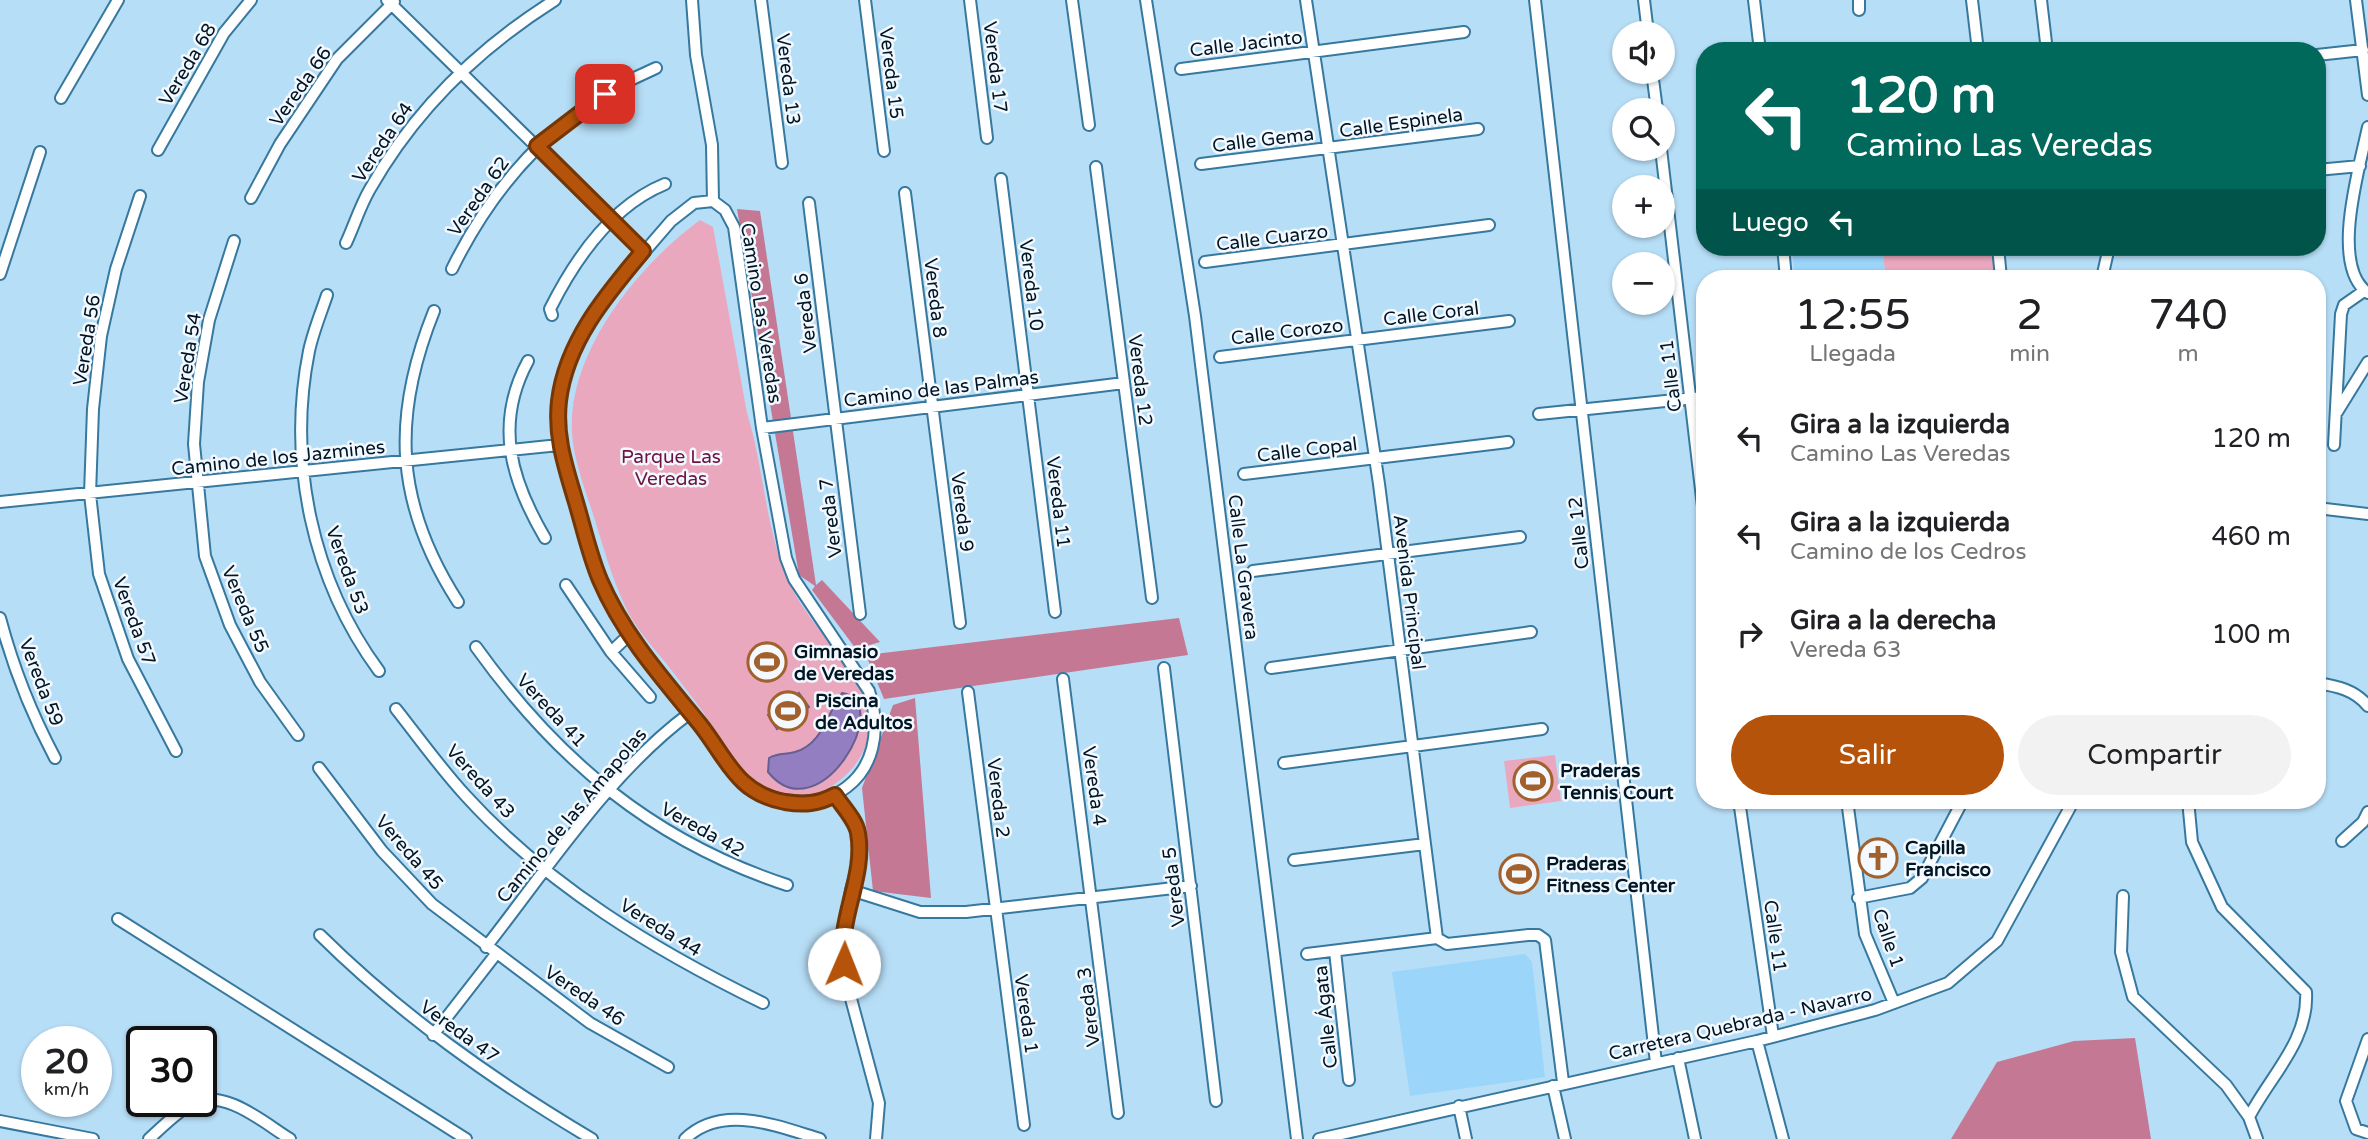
<!DOCTYPE html>
<html lang="es">
<head>
<meta charset="utf-8">
<style>
  :root { --surface:#fff; --page:#f2f2f2; --text:#202124; --muted:#757577; --accent:#b45309 }
  body { margin:0; font-family:"Varela Round",sans-serif; background:var(--page); color:var(--text); height:100vh; display:flex; flex-direction:column; font-size:26px; white-space:nowrap }
  * { box-sizing:border-box; margin:0 }
  p { font-size:23px; color:var(--muted) }
  .icon { flex:none; width:38px; height:38px; fill:none; stroke:currentColor; stroke-width:2; stroke-linecap:round; stroke-linejoin:round }
  .map { position:relative; flex:1; overflow:hidden }
  .side { position:absolute; left:1696px; top:270px; width:630px; height:539px; display:flex; flex-direction:column; background:var(--surface); border-radius:28px; box-shadow:0 2px 5px #0004 }
  .side>* { flex:none }
  .guide { position:absolute; left:1696px; top:42px; width:630px; height:214px; border-radius:28px; box-shadow:0 2px 5px #0004; background:#00695c; color:#fff; overflow:hidden }
  .controls { position:absolute; left:1612px; top:21px; display:grid; gap:14px }
  .controls a { display:grid; place-items:center; width:63px; height:63px; border-radius:50%; background:var(--surface); box-shadow:0 2px 5px #0004; font-size:35px }
  .speed { position:absolute; left:21px; top:1026px; display:flex; gap:14px; font-size:35px; font-weight:700; text-align:center }
  .speed>* { display:grid; place-content:center; width:91px; height:91px; border-radius:50%; background:var(--surface); box-shadow:0 2px 5px #0004; line-height:1 }
  .speed small { font-size:18px; font-weight:400 }
  .speed .limit { border:4px solid #111; border-radius:10px; background:#fff; color:#111 }
  .pin { position:absolute; display:grid; place-items:center; width:60px; height:60px; color:#fff; margin:-30px; border-radius:14px; box-shadow:0 4px 10px #0006 }
  .me { position:absolute; width:77px; margin:-38px; rotate:1deg; stroke-linejoin:round; filter:drop-shadow(0 0 5px #0008) }
  .turn { display:flex; align-items:center; gap:24px; height:147px; padding:0 35px; font-size:32px }
  .turn .icon { width:91px; height:91px; stroke-width:2.5 }
  .turn b { display:block; font-size:49px; line-height:60px }
  .then { display:flex; align-items:center; height:66px; padding:0 35px; background:#0003; gap:14px; font-size:26px }
  .eta { display:flex; justify-content:space-evenly; align-items:center; height:119px; text-align:center }
  .eta b { font-size:42px; font-weight:600; line-height:49px }
  .cta { display:flex; gap:14px; margin-top:auto; padding:14px 35px }
  .cta a { flex:1; height:80px; border-radius:42px; background:var(--accent); color:#fff; font-size:28px; font-weight:600; line-height:80px; text-align:center }
  .cta a+a { background:var(--page); color:var(--text) }
  ul { padding:0; list-style:none }
  li { display:flex; align-items:center; gap:21px; height:98px; padding:0 35px }
  li div { flex:1 }
  li b { display:block; font-size:26px }
  li em { font-style:normal }
  .map>svg:first-child { display:block }
</style>
</head>
<body>
<div class="map">
<svg width="2368" height="1139" viewBox="0 0 2368 1139">
  <rect width="100%" height="100%" fill="#b7def7"/>
  <path fill="#9bd5fa" d="M 1792,247 L 1882,247 L 1886,278 L 1795,278 Z
    M 1525,954 L 1532,962 L 1545,1077 L 1410,1096 L 1392,972 Z"/>
  <path fill="#eaa8be" d="M 700,220 L 713,227 L 747,413 C 767,477 765,551 803,607 C 825,641 865,673 870,714 C 876,765 817,815 769,789 C 758,783 744,776 736,766 C 725,754 719,736 709,721 C 701,708 691,696 682,684 C 666,661 643,639 629,614 C 615,587 606,556 597,527 C 589,500 577,471 573,443 C 561,359 637,266 700,220 Z
    M 1882,247 L 1996,247 L 1999,278 L 1886,278 Z
    M 1555,755 L 1561,801 L 1510,808 L 1504,761 Z"/>
  <path fill="#c47893" d="M 737,209 L 760,211 L 816,585 L 822,580 L 880,642 L 856,649 L 812,590 L 815,586 L 799,575 Z
    M 1179,618 L 1188,655 L 884,699 L 866,655 Z
    M 915,698 L 931,898 L 873,891 L 862,788 L 893,705 Z
    M 2135,1038 L 2151,1139 L 1951,1139 L 1997,1062 L 2074,1041 Z"/>
  <path fill="#927ec1" stroke="#665f92" stroke-width="2" d="M 799,693 L 809,707 L 777,729 L 768,715 Z
    M 842,693 C 896,701 819,835 768,772 L 769,758 C 779,752 785,755 795,752 C 823,744 827,713 842,693 Z"/>
  <g fill="none" stroke-linecap="round" stroke-linejoin="round">
    <g stroke="#37789e" stroke-width="14">
      <path id="minor" d="M 387,0 L 643,251
        M 692,0 L 696,55 L 712,145 L 713,201
        M 761,0 L 782,163
        M 865,0 L 884,151
        M 970,0 L 987,138
        M 1072,0 L 1089,125
        M 1146,0 L 1195,316 L 1297,1139
        M 1306,0 L 1379,484 L 1437,938 L 1447,944 L 1528,935 L 1538,935 L 1545,940 L 1563,1082
        M 1535,0 L 1656,1063
        M 1644,0 L 1648,33
        M 1754,0 L 1760,51
        M 1972,0 L 1978,51
        M 2041,0 L 2047,51
        M 2356,0 L 2368,95
        M 1859,10 L 1859,0
        M 2317,55 L 2363,50
        M 1181,69 L 1464,32
        M 1652,72 L 1657,110
        M 61,98 L 118,0
        M 2368,127 C 2360,166 2329,266 2368,293
        M 1661,149 L 1704,515
        M 158,150 L 224,33 L 251,0
        M 1201,164 L 1478,129
        M 1096,167 L 1152,598
        M 2317,170 L 2360,166
        M 1001,179 L 1055,612
        M 905,193 L 960,623
        M 140,196 L 116,269 L 101,336 L 93,409 L 90,494 L 99,574 L 128,659 L 176,751
        M 251,198 L 280,144 L 337,59 L 394,2
        M 713,201 L 725,210 L 734,227 L 762,428 L 786,558 L 794,579 L 869,691 C 896,777 824,829 746,787 L 629,635 L 617,615 L 599,579 L 559,445 L 557,425 L 559,399 L 568,359 L 601,302 L 671,221 L 694,203 Z
        M 809,203 L 860,614
        M 234,241 L 209,320 L 198,382 L 194,444 L 205,556 L 230,625 L 260,682 L 298,735
        M 346,243 C 354,226 360,206 370,189 C 414,111 479,48 555,0
        M 1783,247 L 1786,278
        M 1998,247 L 2001,278
        M 1205,262 L 1489,225
        M 452,269 C 496,179 563,108 656,68
        M 0,274 L 40,152
        M 2102,278 L 2109,247
        M 327,295 C 321,313 313,332 309,351 C 287,461 312,580 379,671
        M 434,311 C 391,418 395,504 458,602
        M 552,315 L 550,309 C 575,259 611,206 665,184
        M 1220,357 L 1509,321
        M 528,361 C 494,424 511,480 545,538
        M 2337,412 L 2368,362
        M 1539,414 L 1704,397
        M 762,428 L 1124,383
        M 2334,445 L 2341,314 L 2344,305 L 2364,291
        M 1244,474 L 1508,442
        M 0,502 L 559,445
        M 2317,508 L 2368,514
        M 1253,571 L 1520,537
        M 566,585 L 611,652 L 650,697
        M 0,618 C 13,667 31,713 55,758
        M 476,647 C 557,760 653,841 787,885
        M 611,652 L 629,635
        M 1164,668 L 1216,1101
        M 1271,668 L 1531,632
        M 1063,679 L 1118,1113
        M 2317,683 C 2337,686 2355,690 2368,706
        M 968,692 L 1024,1125
        M 396,709 C 419,738 441,769 466,796 C 548,886 656,951 763,1003
        M 1284,763 L 1542,729
        M 319,768 L 382,851 L 432,904 L 590,1023 L 668,1067
        M 835,795 L 858,830 L 858,865 L 851,890 L 841,947 L 846,980 L 879,1103 L 876,1139
        M 1739,800 L 1773,1036
        M 1847,800 L 1865,934 L 1894,1003
        M 2188,800 L 2192,842 L 2222,907 L 2306,992 C 2309,1041 2270,1076 2249,1117
        M 2342,841 L 2363,822 L 2368,812
        M 1294,860 L 1425,844
        M 851,890 L 920,912 L 966,912 L 1191,886
        M 2123,896 L 2121,952 L 2133,997 L 2226,1085 L 2249,1117 L 2257,1139
        M 1858,898 L 1910,888 L 1922,878 L 1963,800
        M 118,919 L 466,1139
        M 320,935 C 402,1016 493,1080 592,1139
        M 486,947 C 548,868 610,772 690,713
        M 1335,951 L 1349,1080
        M 1307,954 L 1437,938
        M 433,1035 L 496,954
        M 2368,1039 L 2346,1101 L 2356,1129 L 2368,1133
        M 1757,1041 L 1783,1139
        M 1678,1058 L 1695,1139
        M 1553,1086 L 1565,1139
        M 1459,1106 L 1466,1139
        M 0,1121 L 93,1139
        M 149,1139 C 162,1127 176,1113 191,1104 C 224,1087 264,1123 290,1139
        M 685,1139 C 722,1103 777,1126 820,1139
        M 1319,1139 L 1757,1041 L 1875,1010 L 1948,983 L 1997,941 L 2074,800"/>
    </g>
    <use href="#minor" stroke="#fff" stroke-width="10"/>
  </g>
  <g fill="none" stroke-linecap="round" stroke-linejoin="round">
    <g stroke="#753606" stroke-width="18">
      <path id="route" d="M 605,94 L 537,146 L 643,251 C 606,295 566,342 559,401 C 555,436 565,465 575,499 C 583,525 589,554 600,580 C 623,634 662,678 699,723 C 727,758 736,793 785,802 C 804,805 818,804 835,795 C 842,806 856,820 858,833 C 866,877 837,919 844,964"/>
    </g>
    <use href="#route" stroke="#b45309" stroke-width="12"/>
  </g>
  <defs>
    <g id="stadium-ring" transform="scale(2.0125)"><circle r="9.5" fill="#f3f9fe" stroke="#a2612c" stroke-width="1.5"/><path d="M0-5a6.5 5 0 1 0 0 10a6.5 5 0 1 0 0-10ZM-3.5-1.8h7v3.6h-7Z" fill="#a2612c"/></g>
    <g id="church-ring" transform="scale(2.0125)"><circle r="9.5" fill="#f3f9fe" stroke="#a2612c" stroke-width="1.5"/><path d="M-1.2-6h2.4v3.5h3.3v2.4h-3.3V6h-2.4V-.1h-3.3v-2.4h3.3Z" fill="#a2612c"/></g>
  </defs>
  <g fill-rule="evenodd">
    <use href="#stadium-ring" x="767" y="662"/>
    <use href="#stadium-ring" x="788" y="711"/>
    <use href="#stadium-ring" x="1533" y="781"/>
    <use href="#church-ring" x="1878" y="858"/>
    <use href="#stadium-ring" x="1519" y="874"/>
  </g>
  <g text-anchor="middle" stroke-width="5" stroke-linejoin="round" paint-order="stroke">
    <g font-size="19" fill="#001625" stroke="#f3f9fe">
      <text transform="translate(1246 43) rotate(-7)" y="7">Calle Jacinto</text>
      <text transform="translate(187 64) rotate(-59)" y="7">Vereda 68</text>
      <text transform="translate(996 67) rotate(83)" y="7">Vereda 17</text>
      <text transform="translate(892 73) rotate(83)" y="7">Vereda 15</text>
      <text transform="translate(789 79) rotate(83)" y="7">Vereda 13</text>
      <text transform="translate(300 86) rotate(-55)" y="7">Vereda 66</text>
      <text transform="translate(1401 122) rotate(-8)" y="7">Calle Espinela</text>
      <text transform="translate(1263 139) rotate(-7)" y="7">Calle Gema</text>
      <text transform="translate(382 142) rotate(-56)" y="7">Vereda 64</text>
      <text transform="translate(478 196) rotate(-55)" y="7">Vereda 62</text>
      <text transform="translate(1272 237) rotate(-7)" y="7">Calle Cuarzo</text>
      <text transform="translate(1032 285) rotate(83)" y="7">Vereda 10</text>
      <text transform="translate(936 298) rotate(83)" y="7">Vereda 8</text>
      <text transform="translate(762 313) rotate(81)" y="7">Camino Las Veredas</text>
      <text transform="translate(805 313) rotate(-97)" y="7">Vereda 6</text>
      <text transform="translate(1431 313) rotate(-7)" y="7">Calle Coral</text>
      <text transform="translate(1287 331) rotate(-7)" y="7">Calle Corozo</text>
      <text transform="translate(86 340) rotate(-81)" y="7">Vereda 56</text>
      <text transform="translate(187 358) rotate(-81)" y="7">Vereda 54</text>
      <text transform="translate(1670 376) rotate(-97)" y="7">Calle 11</text>
      <text transform="translate(1141 380) rotate(83)" y="7">Vereda 12</text>
      <text transform="translate(941 388) rotate(-7)" y="7">Camino de las Palmas</text>
      <text transform="translate(1307 449) rotate(-7)" y="7">Calle Copal</text>
      <text transform="translate(278 457) rotate(-6)" y="7">Camino de los Jazmines</text>
      <text transform="translate(1059 502) rotate(83)" y="7">Vereda 11</text>
      <text transform="translate(963 512) rotate(83)" y="7">Vereda 9</text>
      <text transform="translate(830 518) rotate(-97)" y="7">Vereda 7</text>
      <text transform="translate(1578 533) rotate(-96)" y="7">Calle 12</text>
      <text transform="translate(1244 567) rotate(83)" y="7">Calle La Gravera</text>
      <text transform="translate(348 570) rotate(70)" y="7">Vereda 53</text>
      <text transform="translate(1410 592) rotate(83)" y="7">Avenida Principal</text>
      <text transform="translate(246 609) rotate(67)" y="7">Vereda 55</text>
      <text transform="translate(135 621) rotate(70)" y="7">Vereda 57</text>
      <text transform="translate(42 682) rotate(69)" y="7">Vereda 59</text>
      <text transform="translate(552 710) rotate(47)" y="7">Vereda 41</text>
      <text transform="translate(481 781) rotate(48)" y="7">Vereda 43</text>
      <text transform="translate(1095 786) rotate(82)" y="7">Vereda 4</text>
      <text transform="translate(999 798) rotate(83)" y="7">Vereda 2</text>
      <text transform="translate(571 815) rotate(-50)" y="7">Camino de las Amapolas</text>
      <text transform="translate(703 829) rotate(29)" y="7">Vereda 42</text>
      <text transform="translate(410 852) rotate(49)" y="7">Vereda 45</text>
      <text transform="translate(1173 887) rotate(-97)" y="7">Vereda 5</text>
      <text transform="translate(661 927) rotate(32)" y="7">Vereda 44</text>
      <text transform="translate(1776 936) rotate(82)" y="7">Calle 11</text>
      <text transform="translate(1889 938) rotate(71)" y="7">Calle 1</text>
      <text transform="translate(585 995) rotate(34)" y="7">Vereda 46</text>
      <text transform="translate(1088 1007) rotate(-97)" y="7">Vereda 3</text>
      <text transform="translate(1027 1014) rotate(82)" y="7">Vereda 1</text>
      <text transform="translate(1325 1017) rotate(-96)" y="7">Calle Ágata</text>
      <text transform="translate(1740 1023) rotate(-13)" y="7">Carretera Quebrada - Navarro</text>
      <text transform="translate(460 1031) rotate(36)" y="7">Vereda 47</text>
    </g>
    <g font-size="19" fill="#6e123e" stroke="#f3f9fe">
      <text x="671" y="463">Parque Las<tspan x="671" dy="22">Veredas</tspan></text>
    </g>
    <g font-size="19" font-weight="bold" fill="#001625" stroke="#f3f9fe" text-anchor="start">
      <text x="794" y="658">Gimnasio<tspan x="794" dy="22">de Veredas</tspan></text>
      <text x="815" y="707">Piscina<tspan x="815" dy="22">de Adultos</tspan></text>
      <text x="1560" y="777">Praderas<tspan x="1560" dy="22">Tennis Court</tspan></text>
      <text x="1905" y="854">Capilla<tspan x="1905" dy="22">Francisco</tspan></text>
      <text x="1546" y="870">Praderas<tspan x="1546" dy="22">Fitness Center</tspan></text>
    </g>
  </g>
</svg>
<div class="controls">
<a><svg class="icon" aria-label="sound" viewBox="0 0 24 24"><path d="M4 9h4l5-4v14l-5-4H4zM17 9q2 3 0 6"/></svg></a>
<a><svg class="icon" aria-label="search" viewBox="0 0 24 24"><circle cx="10" cy="10" r="6"/><path d="M15 15l6 6"/></svg></a>
<a>+</a>
<a>−</a>
</div>
<div class="speed"><div>20<small>km/h</small></div><div class="limit">30</div></div>
<div class="pin" style="left:605px;top:94px;background:#d93025"><svg class="icon" aria-label="arrive" viewBox="0 0 24 24"><path d="M6 21V4h12l-3 4 3 4H6"/></svg></div>
<svg class="me" style="left:844px;top:964px" viewBox="-20 -20 40 40"><circle r="19" fill="#fff"/><path d="M0-13L10 11 0 6-10 11z" fill="#b45309"/></svg>
<div class="guide">
<div class="turn"><svg class="icon" aria-label="left" viewBox="0 0 24 24"><path d="M17 20v-9H6M10 6l-5 5 5 5"/></svg><div><b>120 m</b>Camino Las Veredas</div></div>
<div class="then">Luego<svg class="icon" aria-label="left" viewBox="0 0 24 24"><path d="M17 20v-9H6M10 6l-5 5 5 5"/></svg></div>
</div>
<section class="side">
<div class="eta">
<div><b>12:55</b><p>Llegada</p></div>
<div><b>2</b><p>min</p></div>
<div><b>740</b><p>m</p></div>
</div>
<ul>
<li><svg class="icon" aria-label="left" viewBox="0 0 24 24"><path d="M17 20v-9H6M10 6l-5 5 5 5"/></svg><div><b>Gira a la izquierda</b><p>Camino Las Veredas</p></div><em>120 m</em></li>
<li><svg class="icon" aria-label="left" viewBox="0 0 24 24"><path d="M17 20v-9H6M10 6l-5 5 5 5"/></svg><div><b>Gira a la izquierda</b><p>Camino de los Cedros</p></div><em>460 m</em></li>
<li><svg class="icon" aria-label="right" viewBox="0 0 24 24"><path d="M7 20v-9h11M14 6l5 5-5 5"/></svg><div><b>Gira a la derecha</b><p>Vereda 63</p></div><em>100 m</em></li>
</ul>
<div class="cta"><a>Salir</a><a>Compartir</a></div>
</section>
</div>
</body>
</html>
